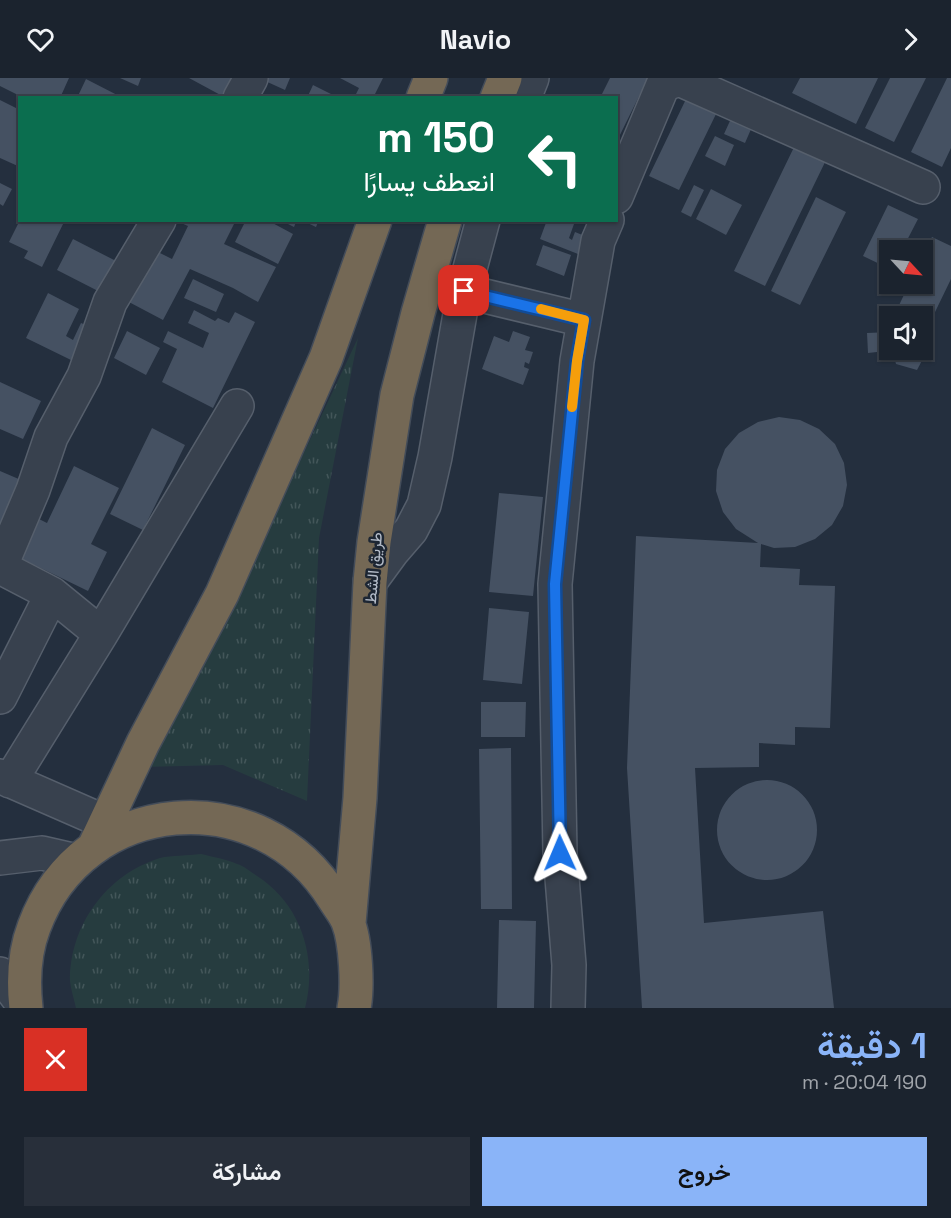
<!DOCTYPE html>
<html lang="ar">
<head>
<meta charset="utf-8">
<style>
  :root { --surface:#1b232e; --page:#282f3a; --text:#f1f3f6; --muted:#a0a4aa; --line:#39404a; --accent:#8ab4f8 }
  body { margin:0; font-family:"Space Grotesk",Vazirmatn,sans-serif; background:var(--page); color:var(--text); direction:rtl; height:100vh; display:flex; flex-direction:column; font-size:22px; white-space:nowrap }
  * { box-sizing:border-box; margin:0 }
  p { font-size:20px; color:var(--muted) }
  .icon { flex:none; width:33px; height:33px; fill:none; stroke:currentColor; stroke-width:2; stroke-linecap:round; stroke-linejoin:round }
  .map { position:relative; height:930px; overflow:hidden; direction:ltr }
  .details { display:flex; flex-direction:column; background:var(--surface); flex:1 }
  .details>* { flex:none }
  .guide { position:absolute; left:18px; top:18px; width:600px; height:126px; border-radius:0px; box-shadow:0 2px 4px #0004,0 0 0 2px var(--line); direction:rtl; background:#0b6e4f; color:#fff; overflow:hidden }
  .needle { width:39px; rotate:116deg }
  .buttons { position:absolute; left:879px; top:162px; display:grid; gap:12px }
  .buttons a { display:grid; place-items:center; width:54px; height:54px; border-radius:0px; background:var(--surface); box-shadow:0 2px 4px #0004,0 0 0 2px var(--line); font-size:30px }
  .pin { position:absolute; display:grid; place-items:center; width:51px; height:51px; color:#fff; margin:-26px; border-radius:12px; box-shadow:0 3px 9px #0006 }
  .me { position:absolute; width:66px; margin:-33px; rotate:359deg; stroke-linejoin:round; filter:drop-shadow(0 0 4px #0008) }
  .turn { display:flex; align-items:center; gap:21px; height:126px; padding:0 24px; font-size:27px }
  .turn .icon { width:78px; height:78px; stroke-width:2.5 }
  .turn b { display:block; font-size:42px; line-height:51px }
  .round { display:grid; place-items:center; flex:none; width:63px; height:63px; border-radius:0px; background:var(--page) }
  .overview { display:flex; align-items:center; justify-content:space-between; height:102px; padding:0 24px }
  h1 { font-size:36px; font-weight:600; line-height:45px; color:var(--accent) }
  .primary-button { display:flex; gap:12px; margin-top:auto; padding:12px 24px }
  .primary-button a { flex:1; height:69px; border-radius:0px; background:var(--accent); color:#111; font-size:24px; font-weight:600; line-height:69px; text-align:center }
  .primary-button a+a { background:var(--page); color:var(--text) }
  header { display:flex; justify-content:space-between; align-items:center; height:78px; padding:0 24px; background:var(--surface); font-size:27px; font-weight:600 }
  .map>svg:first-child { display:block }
</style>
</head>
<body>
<header><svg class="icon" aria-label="forward" viewBox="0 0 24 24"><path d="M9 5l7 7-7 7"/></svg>Navio<svg class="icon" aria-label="heart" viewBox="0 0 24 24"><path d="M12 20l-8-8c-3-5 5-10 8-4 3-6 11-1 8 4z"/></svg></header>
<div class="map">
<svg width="951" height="930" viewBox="0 0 951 930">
  <defs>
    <pattern id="grass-tufts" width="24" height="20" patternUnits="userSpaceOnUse" patternTransform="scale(1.5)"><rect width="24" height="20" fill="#263c3f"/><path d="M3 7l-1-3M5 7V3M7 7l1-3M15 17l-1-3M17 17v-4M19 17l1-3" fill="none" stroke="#435659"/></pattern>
  </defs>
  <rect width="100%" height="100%" fill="#242f3e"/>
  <path fill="url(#grass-tufts)" d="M 358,260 L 319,460 L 307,723 L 223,687 L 142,689 L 251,487 Z
    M 201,776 C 213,779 226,781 237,786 C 244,788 251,794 257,798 C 301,826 318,880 305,930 L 76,930 C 74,921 71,912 70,903 C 70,847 106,797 160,780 C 172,777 188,778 201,776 Z"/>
  <path fill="#455162" d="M 0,0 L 69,0 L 60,20 L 24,20 L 0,8 Z
    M 120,0 L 141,0 L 138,8 Z
    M 189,0 L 239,0 L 226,20 Z
    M 264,0 L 290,0 L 285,12 L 263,2 Z
    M 340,0 L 383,0 L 373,20 L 354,20 L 359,10 Z
    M 610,0 L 648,0 L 616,65 L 616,20 L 600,20 Z
    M 800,0 L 878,0 L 856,46 L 792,15 Z
    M 890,0 L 926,0 L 894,64 L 865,50 Z
    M 947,0 L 951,0 L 951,70 L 942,89 L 911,74 Z
    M 86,1 L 123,20 L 77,20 Z
    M 313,7 L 339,20 L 307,20 Z
    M 687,19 L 717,34 L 679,112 L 649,98 Z
    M 0,22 L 20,32 L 20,89 L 0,80 Z
    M 734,34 L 755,42 L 745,65 L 724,56 Z
    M 715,58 L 734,67 L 725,88 L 705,78 Z
    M 797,63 L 828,78 L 765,208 L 734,193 Z
    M 0,105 L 12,111 L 3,128 L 0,126 Z
    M 694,107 L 704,112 L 691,139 L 681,134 Z
    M 711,111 L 742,127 L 726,157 L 696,141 Z
    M 816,119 L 846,134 L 800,227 L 771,213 Z
    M 888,127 L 918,141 L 902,172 L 890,172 L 890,191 L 863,178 Z
    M 20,142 L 65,142 L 42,189 L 24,180 L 28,173 L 9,164 Z
    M 182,142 L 236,142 L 224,166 L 276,189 L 258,224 L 233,210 L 190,191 L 163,242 L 127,223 L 154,172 L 172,181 L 188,148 L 181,145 Z
    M 246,142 L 267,142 L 293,156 L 278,186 L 235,164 Z
    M 280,142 L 297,142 L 294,149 Z
    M 301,142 L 319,142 L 316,149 Z
    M 547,142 L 565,142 L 574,146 L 569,160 L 572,162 L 575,154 L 585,158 L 578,176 L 540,161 Z
    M 932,159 L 951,168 L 951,201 L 922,261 L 922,238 L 894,238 L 909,206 L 922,206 L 922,178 Z
    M 73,161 L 116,183 L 100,214 L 57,192 Z
    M 543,167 L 571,177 L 564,198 L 536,187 Z
    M 193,201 L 224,216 L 216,234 L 184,220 Z
    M 48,215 L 79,231 L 66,258 L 73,262 L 81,245 L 93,250 L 80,265 L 71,282 L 26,260 Z
    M 194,232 L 215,243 L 218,240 L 229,245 L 235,234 L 255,244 L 213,330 L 162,304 L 177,271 L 163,264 L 168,253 L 203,270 L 209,255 L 188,245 Z
    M 127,253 L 160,270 L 146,297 L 114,280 Z
    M 513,253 L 530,259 L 525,272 L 533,274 L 529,286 L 525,284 L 524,289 L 529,291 L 523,307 L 482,291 L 494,258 L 509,264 Z
    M 890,254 L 890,272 L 915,272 L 926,275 L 917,292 L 896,286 L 894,279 L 887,280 L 886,273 L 868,275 L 867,255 Z
    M 0,304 L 41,323 L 23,361 L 0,351 Z
    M 779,339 L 800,342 L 819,351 L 835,366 L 844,385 L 847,407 L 843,428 L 832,447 L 815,461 L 795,469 L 774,470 L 761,466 L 760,489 L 800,491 L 799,507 L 835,508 L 830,650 L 795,649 L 795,667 L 759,665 L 759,689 L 695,690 L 704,845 L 823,833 L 834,930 L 642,930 L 627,690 L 636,458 L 758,465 L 736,451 L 723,434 L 716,413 L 717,392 L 725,371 L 739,355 L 758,344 Z
    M 152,350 L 185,367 L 143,452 L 110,436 Z
    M 74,388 L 119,410 L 91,466 L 107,474 L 88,513 L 16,478 L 35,439 L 47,445 Z
    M 0,393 L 21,402 L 0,450 Z
    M 499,415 L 543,419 L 533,518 L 489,514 Z
    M 489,530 L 529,534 L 522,606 L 483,602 Z
    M 481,624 L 526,624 L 525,659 L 481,659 Z
    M 511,670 L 512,831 L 481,831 L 479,671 Z
    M717 752a50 50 0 1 1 100 0a50 50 0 1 1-100 0Z
    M 499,842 L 536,843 L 534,930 L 497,930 Z"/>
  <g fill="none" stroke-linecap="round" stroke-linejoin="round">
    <g stroke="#565f6c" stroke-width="36">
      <path id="minor" d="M 240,20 L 251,0
        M 524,20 L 532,0
        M 616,119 L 663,7 L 679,1 L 923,109
        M 464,213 L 584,242
        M 0,484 L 5,478 L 33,412 L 51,359 L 84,298 L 110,224 L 159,142
        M 0,489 L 52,516 L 101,556 L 10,703
        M 370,504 L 392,474 L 411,452 L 424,427 L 435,379 L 464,213 L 483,142
        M 101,556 L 237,328
        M 0,619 L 52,516
        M 0,698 L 105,744
        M 0,780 L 42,775 L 77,783
        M 0,896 L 25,929
        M 568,930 L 569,887 L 560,775 L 555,506 L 577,283 L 598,163 L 607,142"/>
    </g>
    <g stroke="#434c59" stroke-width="36">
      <path id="highway" d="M 423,20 L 431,0
        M 497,20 L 505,0
        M 94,769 L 143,665 L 222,516 L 326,280 L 375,142
        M 349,845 L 360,720 L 370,504 L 374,464 L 397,317 L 418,235 L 445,142
        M 26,930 C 23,903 24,875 34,849 C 83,716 261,701 334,821 C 339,829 345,836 348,844 C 356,864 358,910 354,930"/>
    </g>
    <use href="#minor" stroke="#38414e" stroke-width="33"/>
    <use href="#highway" stroke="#746855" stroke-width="33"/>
  </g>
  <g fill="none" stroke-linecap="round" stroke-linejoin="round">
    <g stroke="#114b97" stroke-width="15">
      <path id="route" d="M 464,213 L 584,242 L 577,283 L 555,506 L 560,775"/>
    </g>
    <use href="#route" stroke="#1a73e8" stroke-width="10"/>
    <path stroke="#f59e0b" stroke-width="10" d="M 541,231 L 584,242 L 577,283 L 572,329"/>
  </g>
  <g text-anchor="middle" stroke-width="5" stroke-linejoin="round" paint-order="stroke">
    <g font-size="16" fill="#b4bcc9" stroke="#1d2633">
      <text transform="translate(373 490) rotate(-85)" y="6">طريق الشط</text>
    </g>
  </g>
</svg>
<div class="buttons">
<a><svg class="needle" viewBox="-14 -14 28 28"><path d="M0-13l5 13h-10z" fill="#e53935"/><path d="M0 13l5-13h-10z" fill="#a0a4aa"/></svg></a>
<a><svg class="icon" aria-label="sound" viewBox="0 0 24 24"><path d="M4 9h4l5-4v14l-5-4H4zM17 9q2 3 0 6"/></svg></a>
</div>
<div class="pin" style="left:464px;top:213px;background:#d93025"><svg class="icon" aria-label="arrive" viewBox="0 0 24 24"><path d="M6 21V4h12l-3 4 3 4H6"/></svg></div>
<svg class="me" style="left:560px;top:775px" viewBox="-20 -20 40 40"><path d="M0-17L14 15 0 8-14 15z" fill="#1a73e8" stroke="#fff" stroke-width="4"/></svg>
<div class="guide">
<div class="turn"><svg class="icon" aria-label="left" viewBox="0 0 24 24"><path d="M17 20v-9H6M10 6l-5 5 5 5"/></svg><div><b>150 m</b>انعطف يسارًا</div></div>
</div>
</div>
<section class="details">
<div class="overview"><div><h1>1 دقيقة</h1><p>190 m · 20:04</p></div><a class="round" style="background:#d93025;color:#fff"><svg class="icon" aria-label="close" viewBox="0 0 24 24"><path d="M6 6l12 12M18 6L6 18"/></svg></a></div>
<div class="primary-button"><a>خروج</a><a>مشاركة</a></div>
</section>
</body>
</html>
